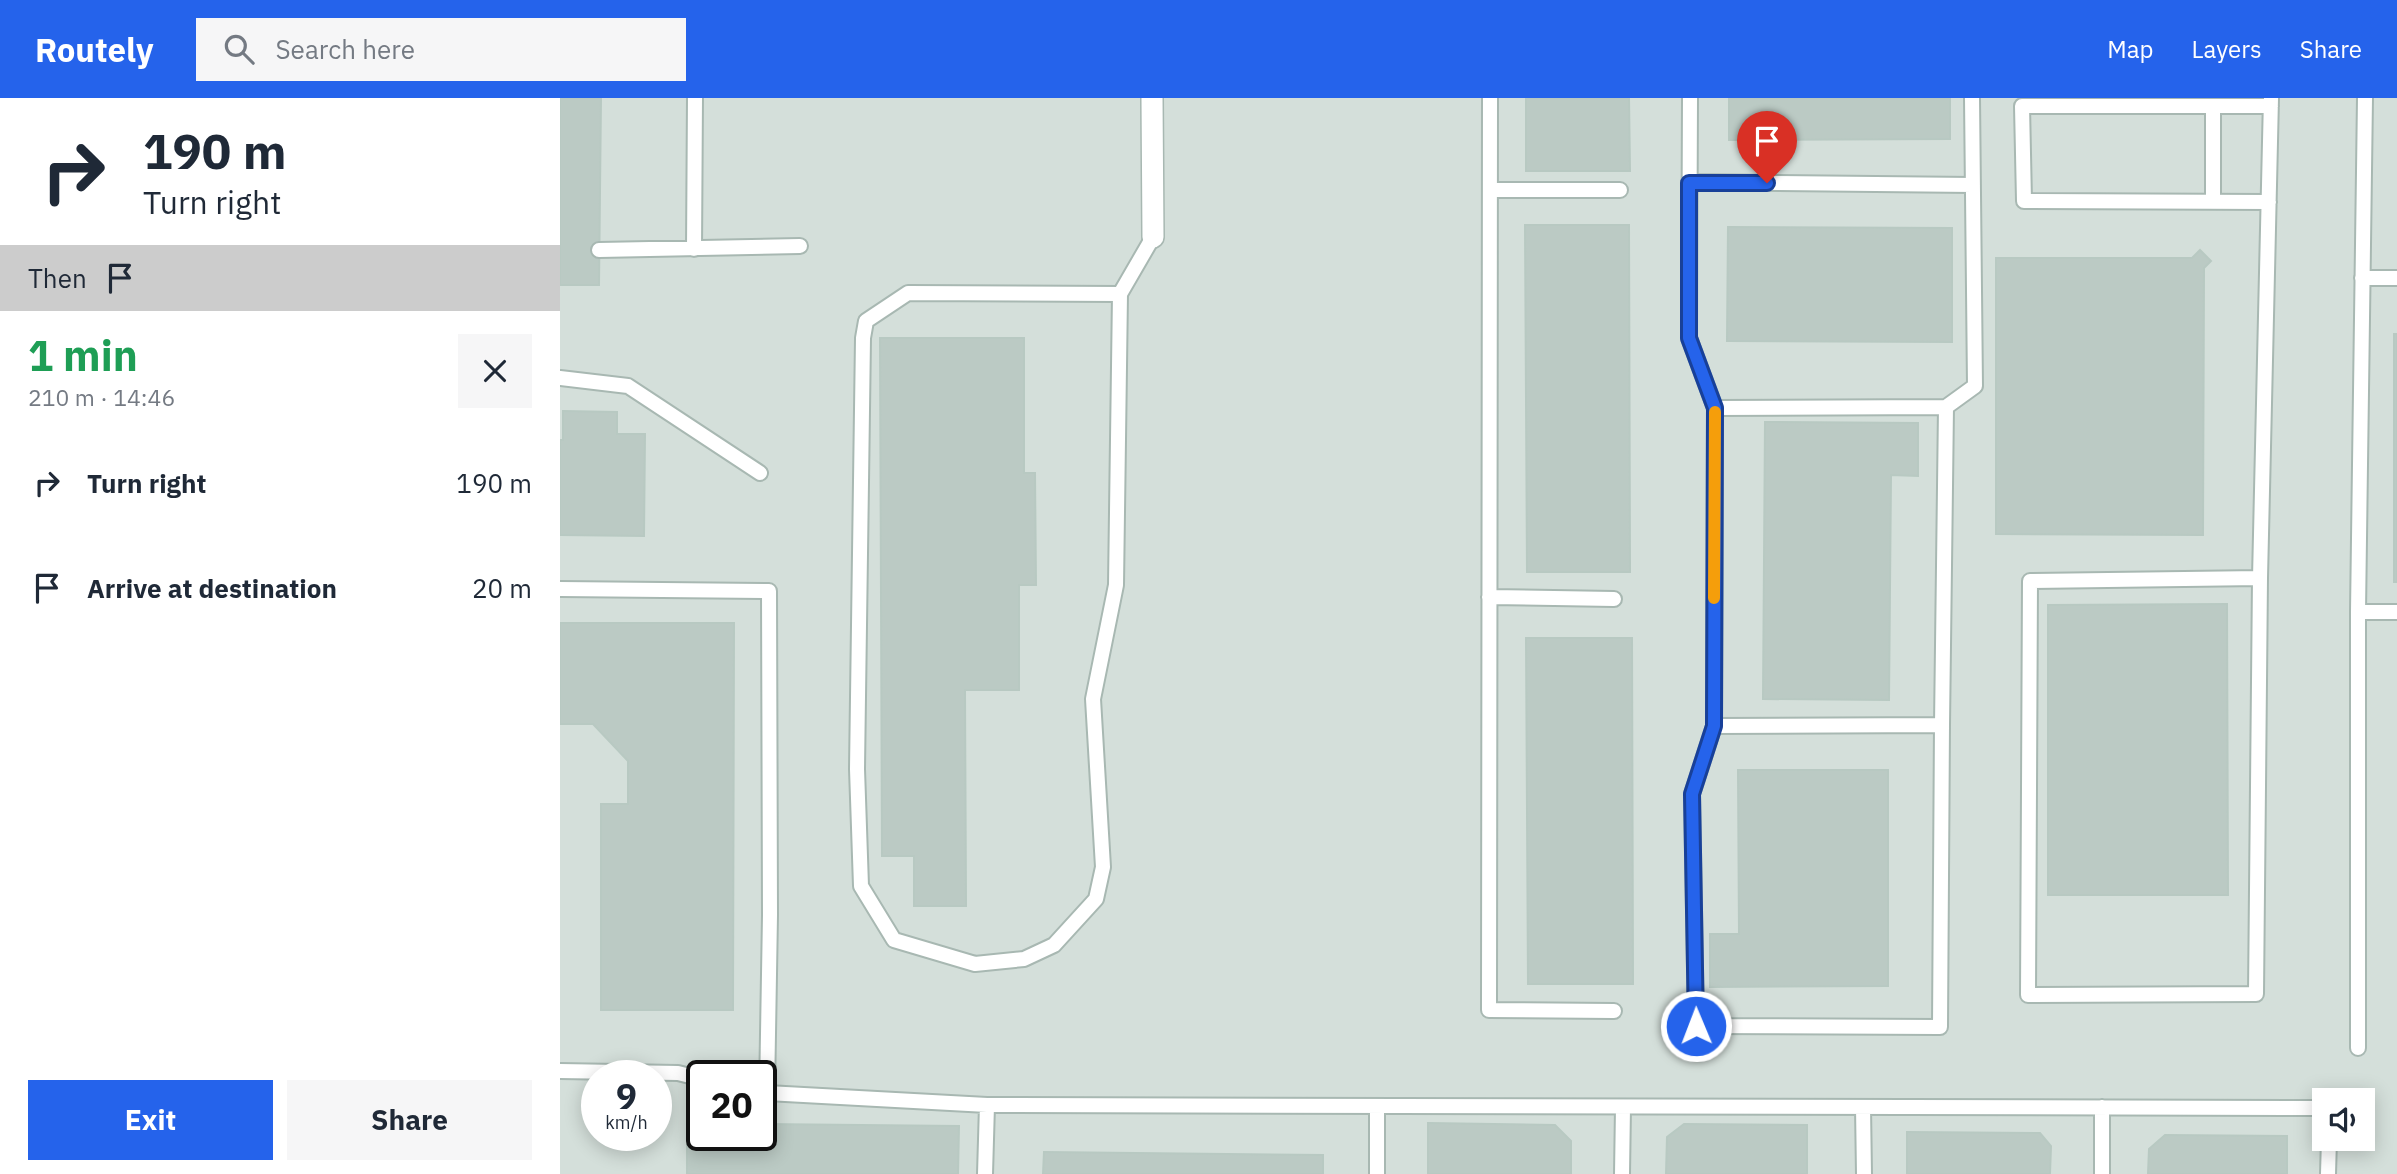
<!DOCTYPE html>
<html lang="en">
<head>
<meta charset="utf-8">
<style>
  :root { --surface:#fff; --page:#f6f6f7; --text:#1f2937; --muted:#747a83; --accent:#2563eb }
  body { margin:0; font-family:"IBM Plex Sans",sans-serif; background:var(--page); color:var(--text); height:100vh; display:flex; flex-direction:column; font-size:26px; white-space:nowrap }
  * { box-sizing:border-box; margin:0 }
  p { font-size:23px; color:var(--muted) }
  .icon { flex:none; width:38px; height:38px; fill:none; stroke:currentColor; stroke-width:2; stroke-linecap:round; stroke-linejoin:round }
  .map { position:relative; flex:1; overflow:hidden }
  .panel { display:flex; flex-direction:column; background:var(--surface); width:560px }
  .panel>* { flex:none }
  .banner { background:#fff; color:var(--text); overflow:hidden }
  .buttons { position:absolute; left:1752px; top:990px; display:grid; gap:14px }
  .buttons a { display:grid; place-items:center; width:63px; height:63px; border-radius:0px; background:var(--surface); box-shadow:0 4px 18px #0003; font-size:35px }
  .speed { position:absolute; left:21px; top:962px; display:flex; gap:14px; font-size:35px; font-weight:700; text-align:center }
  .speed>* { display:grid; place-content:center; width:91px; height:91px; border-radius:50%; background:var(--surface); box-shadow:0 4px 18px #0003; line-height:1 }
  .speed small { font-size:18px; font-weight:400 }
  .speed .limit { border:4px solid #111; border-radius:10px; background:#fff; color:#111 }
  .pin { position:absolute; display:grid; place-items:center; width:60px; height:60px; color:#fff; margin:-72px -30px; border-radius:50% 50% 50% 0; rotate:-45deg; box-shadow:0 0 7px #0007 }
  .pin .icon { rotate:45deg }
  .me { position:absolute; width:77px; margin:-38px; rotate:359deg; stroke-linejoin:round; filter:drop-shadow(0 0 5px #0008) }
  .turn { display:flex; align-items:center; gap:24px; height:147px; padding:0 28px; font-size:32px }
  .turn .icon { width:91px; height:91px; stroke-width:2.5 }
  .turn b { display:block; font-size:49px; line-height:60px }
  .then { display:flex; align-items:center; height:66px; padding:0 28px; background:#0003; gap:14px; font-size:26px }
  .round { display:grid; place-items:center; flex:none; width:74px; height:74px; border-radius:0px; background:var(--page) }
  .overview { display:flex; align-items:center; justify-content:space-between; height:119px; padding:0 28px }
  h1 { font-size:42px; font-weight:800; line-height:52px; color:#1e9e55 }
  .action { display:flex; gap:14px; margin-top:auto; padding:14px 28px }
  .action a { flex:1; height:80px; border-radius:0px; background:var(--accent); color:#fff; font-size:28px; font-weight:800; line-height:80px; text-align:center }
  .action a+a { background:var(--page); color:var(--text) }
  ul { padding:0; list-style:none }
  li { display:flex; align-items:center; gap:21px; height:105px; padding:0 28px }
  li div { flex:1 }
  li b { display:block; font-size:26px }
  li em { font-style:normal }
  header { display:flex; align-items:center; gap:42px; box-sizing:border-box; height:98px; padding:0 35px; background:var(--accent); color:#fff }
  header strong { font-size:33px }
  nav { display:flex; gap:38px; margin-inline-start:auto; font-size:24px }
  .search { width:490px; height:63px; background:var(--page); display:flex; align-items:center; gap:18px; box-sizing:border-box; padding:0 24px; border-radius:0px; color:var(--muted); font-size:26px }
  main { display:flex; flex:1; min-height:0 }
  .map>svg:first-child { display:block }
</style>
</head>
<body>
<header>
<strong>Routely</strong>
<div class="search"><svg class="icon" aria-label="search" viewBox="0 0 24 24"><circle cx="10" cy="10" r="6"/><path d="M15 15l6 6"/></svg>Search here</div>
<nav><a>Map</a><a>Layers</a><a>Share</a></nav>
</header>
<main>
<section class="panel">
<div class="banner">
<div class="turn"><svg class="icon" aria-label="right" viewBox="0 0 24 24"><path d="M7 20v-9h11M14 6l5 5-5 5"/></svg><div><b>190 m</b>Turn right</div></div>
<div class="then">Then<svg class="icon" aria-label="arrive" viewBox="0 0 24 24"><path d="M6 21V4h12l-3 4 3 4H6"/></svg></div>
</div>
<div class="overview"><div><h1>1 min</h1><p>210 m · 14:46</p></div><a class="round"><svg class="icon" aria-label="close" viewBox="0 0 24 24"><path d="M6 6l12 12M18 6L6 18"/></svg></a></div>
<ul>
<li><svg class="icon" aria-label="right" viewBox="0 0 24 24"><path d="M7 20v-9h11M14 6l5 5-5 5"/></svg><div><b>Turn right</b></div><em>190 m</em></li>
<li><svg class="icon" aria-label="arrive" viewBox="0 0 24 24"><path d="M6 21V4h12l-3 4 3 4H6"/></svg><div><b>Arrive at destination</b></div><em>20 m</em></li>
</ul>
<div class="action"><a>Exit</a><a>Share</a></div>
</section>
<div class="map">
<svg width="1837" height="1076" viewBox="0 0 1837 1076">
  <rect width="100%" height="100%" fill="#e6efeb"/>
  <path fill="#d4dfda" fill-rule="evenodd" d="M 0,0 L 1837,0 L 1837,1076 L 0,1076 ZM 37,978 L 96,978 L 96,1038 L 37,1038 ZM 142,978 L 201,978 L 201,1038 L 142,1038 ZM 1764,1003 L 1802,1003 L 1802,1041 L 1764,1041 Z"/>
  <path fill="#bbcac4" stroke="#b8c9c2" stroke-width="2" d="M 0,0 L 41,0 L 39,187 L 0,187 Z
    M 966,0 L 1069,0 L 1070,73 L 966,73 Z
    M 1169,0 L 1390,0 L 1390,41 L 1169,42 Z
    M 965,127 L 1069,127 L 1070,474 L 967,474 Z
    M 1168,129 L 1392,130 L 1392,244 L 1167,243 Z
    M 1640,152 L 1651,163 L 1644,170 L 1643,437 L 1436,436 L 1436,160 L 1632,160 Z
    M 1834,236 L 1837,236 L 1837,484 L 1834,484 Z
    M 320,240 L 464,240 L 464,375 L 475,375 L 476,487 L 459,487 L 459,592 L 405,592 L 406,808 L 354,808 L 354,758 L 322,758 Z
    M 3,313 L 57,314 L 57,336 L 85,336 L 84,438 L 0,437 L 0,342 L 3,342 Z
    M 1205,324 L 1358,325 L 1358,378 L 1331,377 L 1329,602 L 1203,601 Z
    M 1667,506 L 1668,797 L 1488,797 L 1488,507 Z
    M 0,525 L 174,525 L 173,912 L 41,912 L 41,706 L 68,706 L 68,663 L 33,626 L 0,626 Z
    M 966,540 L 1072,540 L 1073,886 L 968,886 Z
    M 1178,672 L 1328,672 L 1328,888 L 1150,889 L 1150,836 L 1179,836 Z
    M 127,1025 L 142,1026 L 142,1038 L 201,1038 L 201,1026 L 399,1028 L 398,1076 L 127,1076 Z
    M 868,1025 L 995,1027 L 1011,1043 L 1011,1076 L 868,1076 Z
    M 1124,1026 L 1247,1027 L 1247,1076 L 1106,1076 L 1107,1039 Z
    M 1347,1034 L 1480,1035 L 1491,1048 L 1490,1076 L 1347,1076 Z
    M 1605,1037 L 1727,1038 L 1727,1076 L 1588,1076 L 1589,1051 Z
    M 484,1054 L 763,1057 L 763,1076 L 483,1076 Z"/>
  <g fill="none" stroke-linecap="round" stroke-linejoin="round">
    <g stroke="#a8b8b2" stroke-width="18">
      <path id="lane" d="M 930,0 L 929,912 L 1054,913
        M 1130,0 L 1129,240 L 1155,310 L 1154,628 L 1382,627 L 1386,309 L 1155,310
        M 1653,8 L 1653,104
        M 1129,84 L 1413,87
        M 930,92 L 1060,92
        M 1709,104 L 1464,103 L 1462,8 L 1711,8
        M 134,151 L 135,0
        M 39,152 L 240,148
        M 1802,180 L 1837,180
        M 560,196 L 556,487 L 533,601 L 543,769 L 536,801 L 494,847 L 464,861 L 415,866 L 334,842 L 301,788 L 297,671 L 303,240 L 306,223 L 348,195 L 560,196 L 593,139
        M 0,280 L 68,288 L 200,375
        M 1386,309 L 1415,288 L 1412,0
        M 1700,480 L 1470,483 L 1468,897 L 1696,896 L 1700,480 L 1711,0
        M 0,491 L 209,493 L 210,817 L 207,995 L 427,1007 L 1764,1010
        M 929,499 L 1054,501
        M 1798,514 L 1837,514
        M 1154,628 L 1132,696 L 1136,928 L 1380,929 L 1382,627
        M 1798,950 L 1798,514 L 1805,0
        M 0,973 L 118,975 L 142,981
        M 817,1008 L 817,1076
        M 1303,1009 L 1304,1076
        M 425,1076 L 427,1007
        M 1062,1076 L 1063,1009
        M 1542,1076 L 1542,1009
        M 1768,1076 L 1769,1041"/>
    </g>
    <g stroke="#a8b8b2" stroke-width="24">
      <path id="street" d="M 592,0 L 593,139"/>
    </g>
    <use href="#lane" stroke="#fff" stroke-width="14"/>
    <use href="#street" stroke="#fff" stroke-width="21"/>
  </g>
  <g fill="none" stroke-linecap="round" stroke-linejoin="round">
    <g stroke="#184099" stroke-width="18">
      <path id="route" d="M 1136,928 L 1132,696 L 1154,628 L 1155,310 L 1129,240 L 1129,85 L 1207,85"/>
    </g>
    <use href="#route" stroke="#2563eb" stroke-width="12"/>
    <path stroke="#f59e0b" stroke-width="12" d="M 1154,500 L 1155,314"/>
  </g>
</svg>
<div class="buttons">
<a><svg class="icon" aria-label="sound" viewBox="0 0 24 24"><path d="M4 9h4l5-4v14l-5-4H4zM17 9q2 3 0 6"/></svg></a>
</div>
<div class="speed"><div>9<small>km/h</small></div><div class="limit">20</div></div>
<div class="pin" style="left:1207px;top:85px;background:#d93025"><svg class="icon" aria-label="arrive" viewBox="0 0 24 24"><path d="M6 21V4h12l-3 4 3 4H6"/></svg></div>
<svg class="me" style="left:1136px;top:928px" viewBox="-20 -20 40 40"><circle r="17" fill="#2563eb" stroke="#fff" stroke-width="3"/><path d="M0-11L8 9 0 5-8 9z" fill="#fff"/></svg>
</div>
</main>
</body>
</html>
